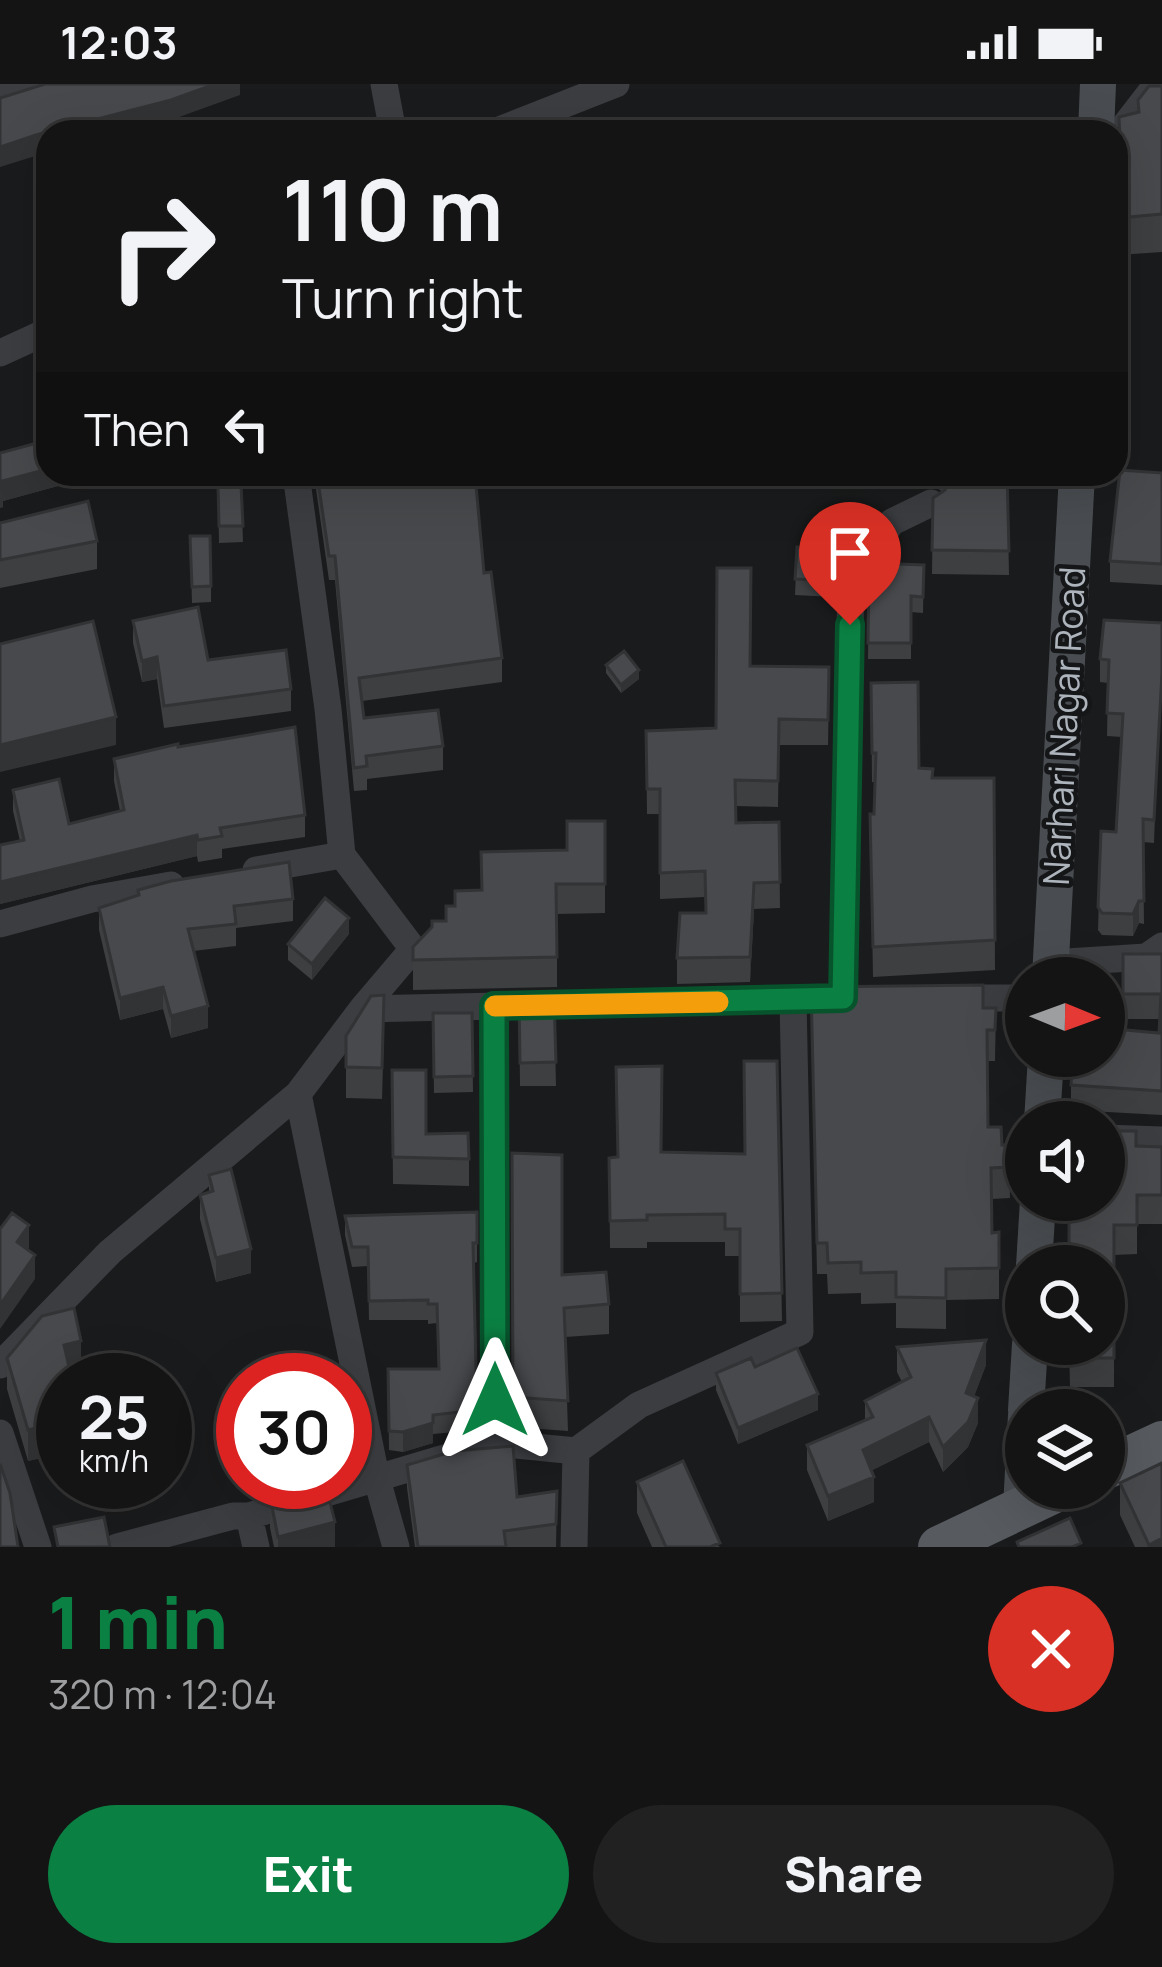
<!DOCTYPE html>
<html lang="en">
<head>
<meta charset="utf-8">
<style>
  :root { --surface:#141415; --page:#212122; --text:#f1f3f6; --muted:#9d9ea0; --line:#333334; --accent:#0b8043 }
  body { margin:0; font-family:Manrope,sans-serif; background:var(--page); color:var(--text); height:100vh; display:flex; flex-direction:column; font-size:45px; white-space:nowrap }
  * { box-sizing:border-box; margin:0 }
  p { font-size:39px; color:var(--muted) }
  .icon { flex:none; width:66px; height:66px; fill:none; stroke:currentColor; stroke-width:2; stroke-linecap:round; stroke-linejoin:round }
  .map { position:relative; height:1463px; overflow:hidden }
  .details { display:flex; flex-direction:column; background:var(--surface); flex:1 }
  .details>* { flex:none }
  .top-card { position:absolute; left:36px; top:36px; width:1092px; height:366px; border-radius:36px; box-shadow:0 12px 48px #0002,0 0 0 3px var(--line); background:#141415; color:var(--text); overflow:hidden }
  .needle { width:78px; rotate:91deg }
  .fabs { position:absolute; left:1005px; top:873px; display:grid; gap:24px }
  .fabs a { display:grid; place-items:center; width:120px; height:120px; border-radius:50%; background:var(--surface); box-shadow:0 12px 48px #0002,0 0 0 3px var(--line); font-size:60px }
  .speed { position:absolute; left:36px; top:1269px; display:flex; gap:24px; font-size:60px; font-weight:700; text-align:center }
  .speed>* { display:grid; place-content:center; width:156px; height:156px; border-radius:50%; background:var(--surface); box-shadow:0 12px 48px #0002,0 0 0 3px var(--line); line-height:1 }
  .speed small { font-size:30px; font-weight:400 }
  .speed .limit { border:18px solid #d22; background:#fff; color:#111 }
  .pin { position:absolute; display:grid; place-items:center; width:102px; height:102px; color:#fff; margin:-123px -51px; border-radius:50% 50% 50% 0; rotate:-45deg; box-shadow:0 0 12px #0007 }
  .pin .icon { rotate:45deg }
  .me { position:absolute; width:132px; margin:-66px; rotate:0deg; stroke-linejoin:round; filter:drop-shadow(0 0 9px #0008) }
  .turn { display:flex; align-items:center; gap:42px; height:252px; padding:0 48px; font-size:54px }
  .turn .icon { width:156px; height:156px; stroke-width:2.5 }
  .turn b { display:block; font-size:84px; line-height:102px }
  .then { display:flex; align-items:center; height:114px; padding:0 48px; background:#0003; gap:24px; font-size:45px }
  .round { display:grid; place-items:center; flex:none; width:126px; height:126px; border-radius:63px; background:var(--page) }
  .headline { display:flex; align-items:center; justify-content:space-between; height:204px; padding:0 48px }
  h1 { font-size:72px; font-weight:800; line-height:90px; color:var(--accent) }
  .cta { display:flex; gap:24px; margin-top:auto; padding:24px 48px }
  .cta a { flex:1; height:138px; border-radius:72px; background:var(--accent); color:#fff; font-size:48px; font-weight:800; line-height:138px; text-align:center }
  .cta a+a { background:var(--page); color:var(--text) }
  .status { display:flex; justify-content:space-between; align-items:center; height:84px; padding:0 60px; background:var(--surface); direction:ltr }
  .status svg { height:33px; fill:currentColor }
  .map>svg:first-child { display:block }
</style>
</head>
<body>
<div class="status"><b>12:03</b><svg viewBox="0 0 49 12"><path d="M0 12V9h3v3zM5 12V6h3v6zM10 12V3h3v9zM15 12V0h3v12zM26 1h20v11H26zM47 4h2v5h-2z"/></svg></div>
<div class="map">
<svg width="1162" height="1463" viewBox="0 0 1162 1463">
  <rect width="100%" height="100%" fill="#1a1b1c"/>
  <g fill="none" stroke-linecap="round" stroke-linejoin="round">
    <path stroke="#3b3d41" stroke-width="27" d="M 384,0 L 393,48
      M 0,8 L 29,0
      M 494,48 L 616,0
      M 1116,53 L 1157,0
      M 0,269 L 48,247
      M 296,390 L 328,625 L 342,771 L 413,865 L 362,925 L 848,914
      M 256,786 L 342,771
      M 0,840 L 92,815 L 171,801
      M 1051,879 L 1146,873 L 1162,862
      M 843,914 L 851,494 L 892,438 L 931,419
      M 946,914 L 1026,914
      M 494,923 L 495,1359
      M 362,925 L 298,1010 L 376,1392 L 396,1463
      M 1104,1054 L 1162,1056
      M 0,1281 L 110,1168 L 298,1010
      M 0,1349 L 38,1463
      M 249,1432 L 256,1463
      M 117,1463 L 233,1432 L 249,1432 L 495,1359 L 576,1367 L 639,1321 L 800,1248 L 793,916
      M 574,1463 L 576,1367"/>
    <path stroke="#494d51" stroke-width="36" d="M 1096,48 L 1098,0
      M 1050,894 L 1077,390
      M 1042,1038 L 1046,972
      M 1034,1182 L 1038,1116
      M 1026,1326 L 1030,1260
      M 1021,1424 L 1026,1331"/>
    <path stroke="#575b60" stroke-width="42" d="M 1104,1385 L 1162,1358
      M 939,1463 L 1063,1404"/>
  </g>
  <path fill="#3d3f41" d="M 1162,2 L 1162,168 L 1118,171 L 1116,82 L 1119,82 L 1119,33 L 1138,29 Z
    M 0,369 L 48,390 L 118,390 L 118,392 L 58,402 L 3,417 L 3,423 L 0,424 Z
    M 1162,389 L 1162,501 L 1110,498 L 1110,477 Z
    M 316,390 L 475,390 L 484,489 L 502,574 L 502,598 L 362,617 L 364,634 L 443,662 L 443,686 L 367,695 L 367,706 L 354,707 L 335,496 L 329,496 L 316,405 Z
    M 934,390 L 1007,390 L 1009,491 L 932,490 L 933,414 L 943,408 L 934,402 Z
    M 241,400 L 243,458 L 219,459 L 218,401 Z
    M 0,439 L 97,457 L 97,485 L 0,504 Z
    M 190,452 L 211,502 L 211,518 L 192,519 Z
    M 797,463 L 833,477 L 833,513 L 795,511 Z
    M 924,481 L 923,529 L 911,528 L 911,575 L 868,575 L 869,484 Z
    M 133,537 L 208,576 L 291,605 L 291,627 L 164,644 L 157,595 L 142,598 L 133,559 Z
    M 1162,539 L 1154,759 L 1143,758 L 1144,840 L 1139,839 L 1133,852 L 1102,851 L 1098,846 L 1101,747 L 1116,748 L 1122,653 L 1107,652 L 1108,599 L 1100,598 L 1100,575 Z
    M 606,581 L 639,595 L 621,609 L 606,589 Z
    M 750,582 L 829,608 L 828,661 L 779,661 L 778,723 L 736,722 L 736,739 L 779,738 L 780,824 L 754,825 L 750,898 L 677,900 L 677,874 L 705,829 L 705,813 L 660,815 L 660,730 L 647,730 L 646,647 L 716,644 Z
    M 871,599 L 919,684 L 933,694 L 994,694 L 995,886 L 873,893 L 870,730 L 874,730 L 875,698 L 872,698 Z
    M 178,663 L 305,731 L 305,753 L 222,765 L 222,774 L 198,778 L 197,772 L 0,820 L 0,761 L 20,757 L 13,727 L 13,706 L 69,740 L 120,727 L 114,697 L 114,675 Z
    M 605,737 L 605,829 L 557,830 L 557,903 L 413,906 L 413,863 L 432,843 L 446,837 L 455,822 L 482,806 L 567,766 Z
    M 138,806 L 293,815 L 293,837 L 236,844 L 236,862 L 193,867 L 208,944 L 171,954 L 163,925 L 120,936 L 99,846 L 99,824 L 138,811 Z
    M 349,850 L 312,896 L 288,876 L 288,860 Z
    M 1123,870 L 1162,870 L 1162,1031 L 1071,1026 L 1071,1001 L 1159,949 L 1160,935 L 1123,935 Z
    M 811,903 L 983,924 L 996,924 L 995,977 L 987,977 L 988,1043 L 1002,1061 L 1009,1061 L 1010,1114 L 992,1115 L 992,1149 L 999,1148 L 999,1215 L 946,1216 L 946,1245 L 896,1244 L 896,1219 L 861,1220 L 861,1209 L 828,1210 L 827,1190 L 817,1190 Z
    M 554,915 L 556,1002 L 520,1002 L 519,916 Z
    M 433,929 L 472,929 L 473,1008 L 434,1009 Z
    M 384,943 L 382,1015 L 346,1014 L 346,952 Z
    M 777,977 L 782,1237 L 740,1238 L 740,1172 L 725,1172 L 725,1158 L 647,1158 L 647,1164 L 610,1164 L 609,1074 L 662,1068 L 744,1070 Z
    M 392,986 L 426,1050 L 469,1075 L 469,1102 L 393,1100 Z
    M 1136,1062 L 1162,1063 L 1162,1140 L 1137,1140 L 1137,1170 L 1114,1171 L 1114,1303 L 1070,1303 L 1069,1260 Z
    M 512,1069 L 562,1191 L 609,1220 L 609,1250 L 565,1253 L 568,1347 L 513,1343 Z
    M 209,1091 L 251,1189 L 216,1198 L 200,1135 L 200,1111 L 209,1109 Z
    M 477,1128 L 477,1178 L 474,1179 L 477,1346 L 433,1350 L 433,1359 L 403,1368 L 389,1366 L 388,1285 L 438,1285 L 437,1239 L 428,1240 L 428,1236 L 369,1236 L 368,1182 L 352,1183 L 345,1151 L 345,1132 Z
    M 897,1263 L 986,1281 L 974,1312 L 978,1339 L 968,1363 L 943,1388 L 929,1358 L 872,1386 L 874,1418 L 828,1437 L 807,1386 L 807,1361 L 865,1337 L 865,1317 L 902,1298 L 897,1288 Z
    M 7,1274 L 81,1288 L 71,1291 L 63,1296 L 63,1369 L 28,1377 L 7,1305 Z
    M 755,1283 L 818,1326 L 738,1360 L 716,1306 L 716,1289 Z
    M 243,1333 L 243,1378 L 239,1365 L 239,1334 Z
    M 407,1381 L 517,1413 L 557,1407 L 556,1463 L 415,1463 L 407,1404 Z
    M 637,1398 L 720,1463 L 652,1463 L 637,1429 Z
    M 1120,1399 L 1162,1463 L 1135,1463 L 1120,1431 Z
    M 270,1413 L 335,1463 L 274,1463 L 270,1444 Z"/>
  <path fill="#323335" d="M 215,0 L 240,0 L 240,11 L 171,36 L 124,48 L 48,48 L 48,68 L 0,83 L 0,63 L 36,51 Z
    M 48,385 L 48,390 L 58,390 L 58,402 L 3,417 L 3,423 L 0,424 L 0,404 L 2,397 Z
    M 157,573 L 157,595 L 142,598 L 142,577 Z
    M 639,586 L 639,595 L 621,609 L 621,601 Z
    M 116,633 L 116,661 L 0,688 L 0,661 Z
    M 197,751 L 197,772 L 0,820 L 0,798 Z
    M 754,799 L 754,825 L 750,898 L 750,873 Z
    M 1139,817 L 1139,839 L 1133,852 L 1133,830 Z
    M 349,834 L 349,850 L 312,896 L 312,880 Z
    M 163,903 L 163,925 L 120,936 L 120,914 Z
    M 208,922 L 208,944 L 171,954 L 171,932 Z
    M 29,1141 L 29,1165 L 17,1182 L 17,1158 Z
    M 251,1165 L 251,1189 L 216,1198 L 216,1174 Z
    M 35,1171 L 35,1195 L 0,1245 L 0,1221 Z
    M 986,1256 L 986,1281 L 966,1334 L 966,1309 Z
    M 81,1257 L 81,1288 L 64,1292 L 64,1261 Z
    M 818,1310 L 818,1326 L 738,1360 L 738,1344 Z
    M 978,1314 L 978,1339 L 968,1363 L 943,1388 L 943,1363 Z
    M 929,1333 L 929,1358 L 863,1391 L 863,1366 Z
    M 63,1337 L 63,1369 L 28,1377 L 28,1346 Z
    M 433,1339 L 433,1359 L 403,1368 L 403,1348 Z
    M 874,1393 L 874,1418 L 828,1437 L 828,1412 Z
    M 253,1398 L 300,1398 L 253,1412 Z
    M 335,1438 L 335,1463 L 278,1463 L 278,1453 Z
    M 1162,1454 L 1162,1463 L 1149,1463 L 1149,1461 Z"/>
  <path fill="#47494c" stroke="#323335" stroke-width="3" d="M 45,0 L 215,0 L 171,16 L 36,51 L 0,63 L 0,14 Z
    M 1149,2 L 1162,2 L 1162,130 L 1118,134 L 1116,82 L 1121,81 L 1119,33 L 1139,28 L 1138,16 Z
    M 48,356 L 48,385 L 2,397 L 3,403 L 0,404 L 0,369 Z
    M 1120,386 L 1162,389 L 1162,480 L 1110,477 Z
    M 317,390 L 475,390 L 484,489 L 491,488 L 502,574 L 359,594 L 364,634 L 438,626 L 443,662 L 366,672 L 367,682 L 354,684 L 335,472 L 329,472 Z
    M 948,390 L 1007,390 L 1009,467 L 932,466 L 933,414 L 945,406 L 949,395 Z
    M 241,400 L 243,442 L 219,442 L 218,401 Z
    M 88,417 L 97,457 L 0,476 L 0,439 Z
    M 190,452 L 210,452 L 211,502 L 192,503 Z
    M 797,463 L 831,464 L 830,477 L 833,477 L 833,497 L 795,495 Z
    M 873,479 L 924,481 L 923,513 L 911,512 L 911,559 L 868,559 L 869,484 Z
    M 717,484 L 751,484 L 750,582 L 829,583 L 828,636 L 779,635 L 778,697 L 735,696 L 736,739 L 779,738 L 780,798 L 754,799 L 750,873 L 677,874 L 680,829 L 706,829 L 705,787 L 660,789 L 660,705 L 647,705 L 646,647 L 716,644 Z
    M 198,523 L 208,576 L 286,566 L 291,605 L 164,622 L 157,573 L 142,577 L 133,537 Z
    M 1104,536 L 1162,539 L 1162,589 L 1154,736 L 1143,735 L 1144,817 L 1139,817 L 1133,830 L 1102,829 L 1098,823 L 1101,747 L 1116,748 L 1123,630 L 1107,629 L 1109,576 L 1100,575 Z
    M 93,537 L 116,633 L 0,661 L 0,560 Z
    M 624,567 L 639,586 L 621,601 L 606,581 Z
    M 918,598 L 919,684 L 933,685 L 932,694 L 994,694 L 995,856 L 873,863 L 870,730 L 874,730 L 876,669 L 872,669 L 871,599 Z
    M 295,643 L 305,731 L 220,744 L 222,752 L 198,756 L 197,751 L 0,798 L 0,761 L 24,756 L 13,706 L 59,695 L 69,740 L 124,726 L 114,675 L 178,660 L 178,663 Z
    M 567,737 L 605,737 L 605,800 L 556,800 L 557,873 L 413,876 L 413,863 L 432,843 L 432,837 L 446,837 L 446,822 L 455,822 L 455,807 L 482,806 L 481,768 L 567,766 Z
    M 289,778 L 293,815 L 234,822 L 236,840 L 188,845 L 208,922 L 171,932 L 163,903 L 120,914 L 99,824 L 139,811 L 138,806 L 171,797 Z
    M 325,814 L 349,834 L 312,880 L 288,860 Z
    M 1123,870 L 1162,870 L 1162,1007 L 1071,1001 L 1073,972 L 1104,972 L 1104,944 L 1159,949 L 1161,910 L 1123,910 Z
    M 983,901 L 983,924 L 996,924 L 995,946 L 987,946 L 988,1043 L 1001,1043 L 1002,1061 L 1009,1061 L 1010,1083 L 991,1084 L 992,1149 L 999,1148 L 999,1184 L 946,1185 L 946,1214 L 896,1213 L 896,1188 L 861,1189 L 861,1178 L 828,1179 L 827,1159 L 817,1159 L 811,903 Z
    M 384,911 L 382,984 L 346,983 L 346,952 L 371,912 Z
    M 554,915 L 556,978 L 520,979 L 519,916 Z
    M 433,929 L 472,929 L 473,992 L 434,993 Z
    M 744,977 L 777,977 L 782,1209 L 740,1210 L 740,1145 L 725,1145 L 725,1130 L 647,1131 L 647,1136 L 610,1137 L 609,1074 L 618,1073 L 616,983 L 662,982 L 661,1068 L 745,1070 Z
    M 392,986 L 426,986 L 426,1050 L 468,1049 L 469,1075 L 393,1073 Z
    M 1104,1047 L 1136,1047 L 1136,1062 L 1162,1063 L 1162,1111 L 1137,1111 L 1137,1141 L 1114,1141 L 1114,1274 L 1070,1274 L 1069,1260 L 1104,1260 L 1104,1182 L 1069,1182 L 1069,1116 L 1104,1116 Z
    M 512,1069 L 562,1071 L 562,1191 L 606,1188 L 609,1220 L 564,1224 L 568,1317 L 513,1313 Z
    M 231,1085 L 251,1165 L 216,1174 L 200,1111 L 213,1107 L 209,1091 Z
    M 477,1128 L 477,1159 L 473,1159 L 477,1326 L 433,1331 L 433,1339 L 403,1348 L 389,1347 L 388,1285 L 439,1285 L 437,1220 L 428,1220 L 428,1216 L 369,1217 L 368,1163 L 352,1163 L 345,1132 Z
    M 12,1129 L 29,1141 L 17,1158 L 35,1171 L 0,1221 L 0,1145 Z
    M 74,1224 L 81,1257 L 64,1261 L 72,1296 L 63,1296 L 63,1337 L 28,1346 L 7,1274 L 42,1232 Z
    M 986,1256 L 966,1309 L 978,1314 L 968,1338 L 943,1363 L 929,1333 L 863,1366 L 874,1393 L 828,1412 L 807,1361 L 873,1333 L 865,1317 L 911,1293 L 897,1263 Z
    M 797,1264 L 818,1310 L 738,1344 L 716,1289 L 751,1274 L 755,1283 Z
    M 513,1362 L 517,1413 L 557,1407 L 556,1440 L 504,1447 L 506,1463 L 418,1463 L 407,1381 L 454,1367 Z
    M 683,1377 L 720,1459 L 710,1463 L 666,1463 L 637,1398 Z
    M 1162,1379 L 1162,1454 L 1149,1461 L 1120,1399 Z
    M 0,1380 L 10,1409 L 18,1463 L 0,1463 Z
    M 325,1399 L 335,1438 L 278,1453 L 270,1413 Z
    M 104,1433 L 110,1463 L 58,1463 L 54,1443 Z
    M 1070,1434 L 1081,1459 L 1072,1463 L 1019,1463 L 1017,1458 Z"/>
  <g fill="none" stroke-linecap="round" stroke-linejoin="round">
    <g stroke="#07532c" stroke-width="30">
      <path id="route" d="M 495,1316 L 494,922 L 843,914 L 850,541"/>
    </g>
    <use href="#route" stroke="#0b8043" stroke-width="21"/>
    <path stroke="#f59e0b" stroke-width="21" d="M 495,922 L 718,918"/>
  </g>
  <g text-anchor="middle" stroke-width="9" stroke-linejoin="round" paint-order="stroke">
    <g font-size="36" fill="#adb4bc" stroke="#151618">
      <text transform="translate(1064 642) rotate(-87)" y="13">Narhari Nagar Road</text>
    </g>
  </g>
</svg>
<div class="fabs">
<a><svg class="needle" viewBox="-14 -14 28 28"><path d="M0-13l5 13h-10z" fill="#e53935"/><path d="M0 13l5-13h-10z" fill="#9d9ea0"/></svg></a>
<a><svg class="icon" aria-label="sound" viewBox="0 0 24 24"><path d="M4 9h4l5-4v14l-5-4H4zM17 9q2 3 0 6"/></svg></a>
<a><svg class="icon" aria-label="search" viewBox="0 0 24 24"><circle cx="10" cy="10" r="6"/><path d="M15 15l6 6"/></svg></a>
<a><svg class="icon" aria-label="layers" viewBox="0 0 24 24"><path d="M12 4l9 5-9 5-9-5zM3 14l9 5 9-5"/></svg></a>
</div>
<div class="speed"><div>25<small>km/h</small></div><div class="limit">30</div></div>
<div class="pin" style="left:850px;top:541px;background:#d93025"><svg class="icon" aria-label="arrive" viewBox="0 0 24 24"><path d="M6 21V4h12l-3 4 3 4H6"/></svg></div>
<svg class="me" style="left:495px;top:1316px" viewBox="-20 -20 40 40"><path d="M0-17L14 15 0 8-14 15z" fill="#0b8043" stroke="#fff" stroke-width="4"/></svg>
<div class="top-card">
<div class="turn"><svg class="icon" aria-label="right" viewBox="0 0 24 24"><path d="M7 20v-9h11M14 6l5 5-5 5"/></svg><div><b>110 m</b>Turn right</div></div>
<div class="then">Then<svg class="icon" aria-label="left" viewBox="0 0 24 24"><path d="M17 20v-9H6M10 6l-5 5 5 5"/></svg></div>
</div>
</div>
<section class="details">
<div class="headline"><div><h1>1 min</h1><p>320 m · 12:04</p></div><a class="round" style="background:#d93025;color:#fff"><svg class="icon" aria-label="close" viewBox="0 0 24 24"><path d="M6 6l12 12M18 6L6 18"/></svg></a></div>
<div class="cta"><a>Exit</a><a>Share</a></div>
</section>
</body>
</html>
